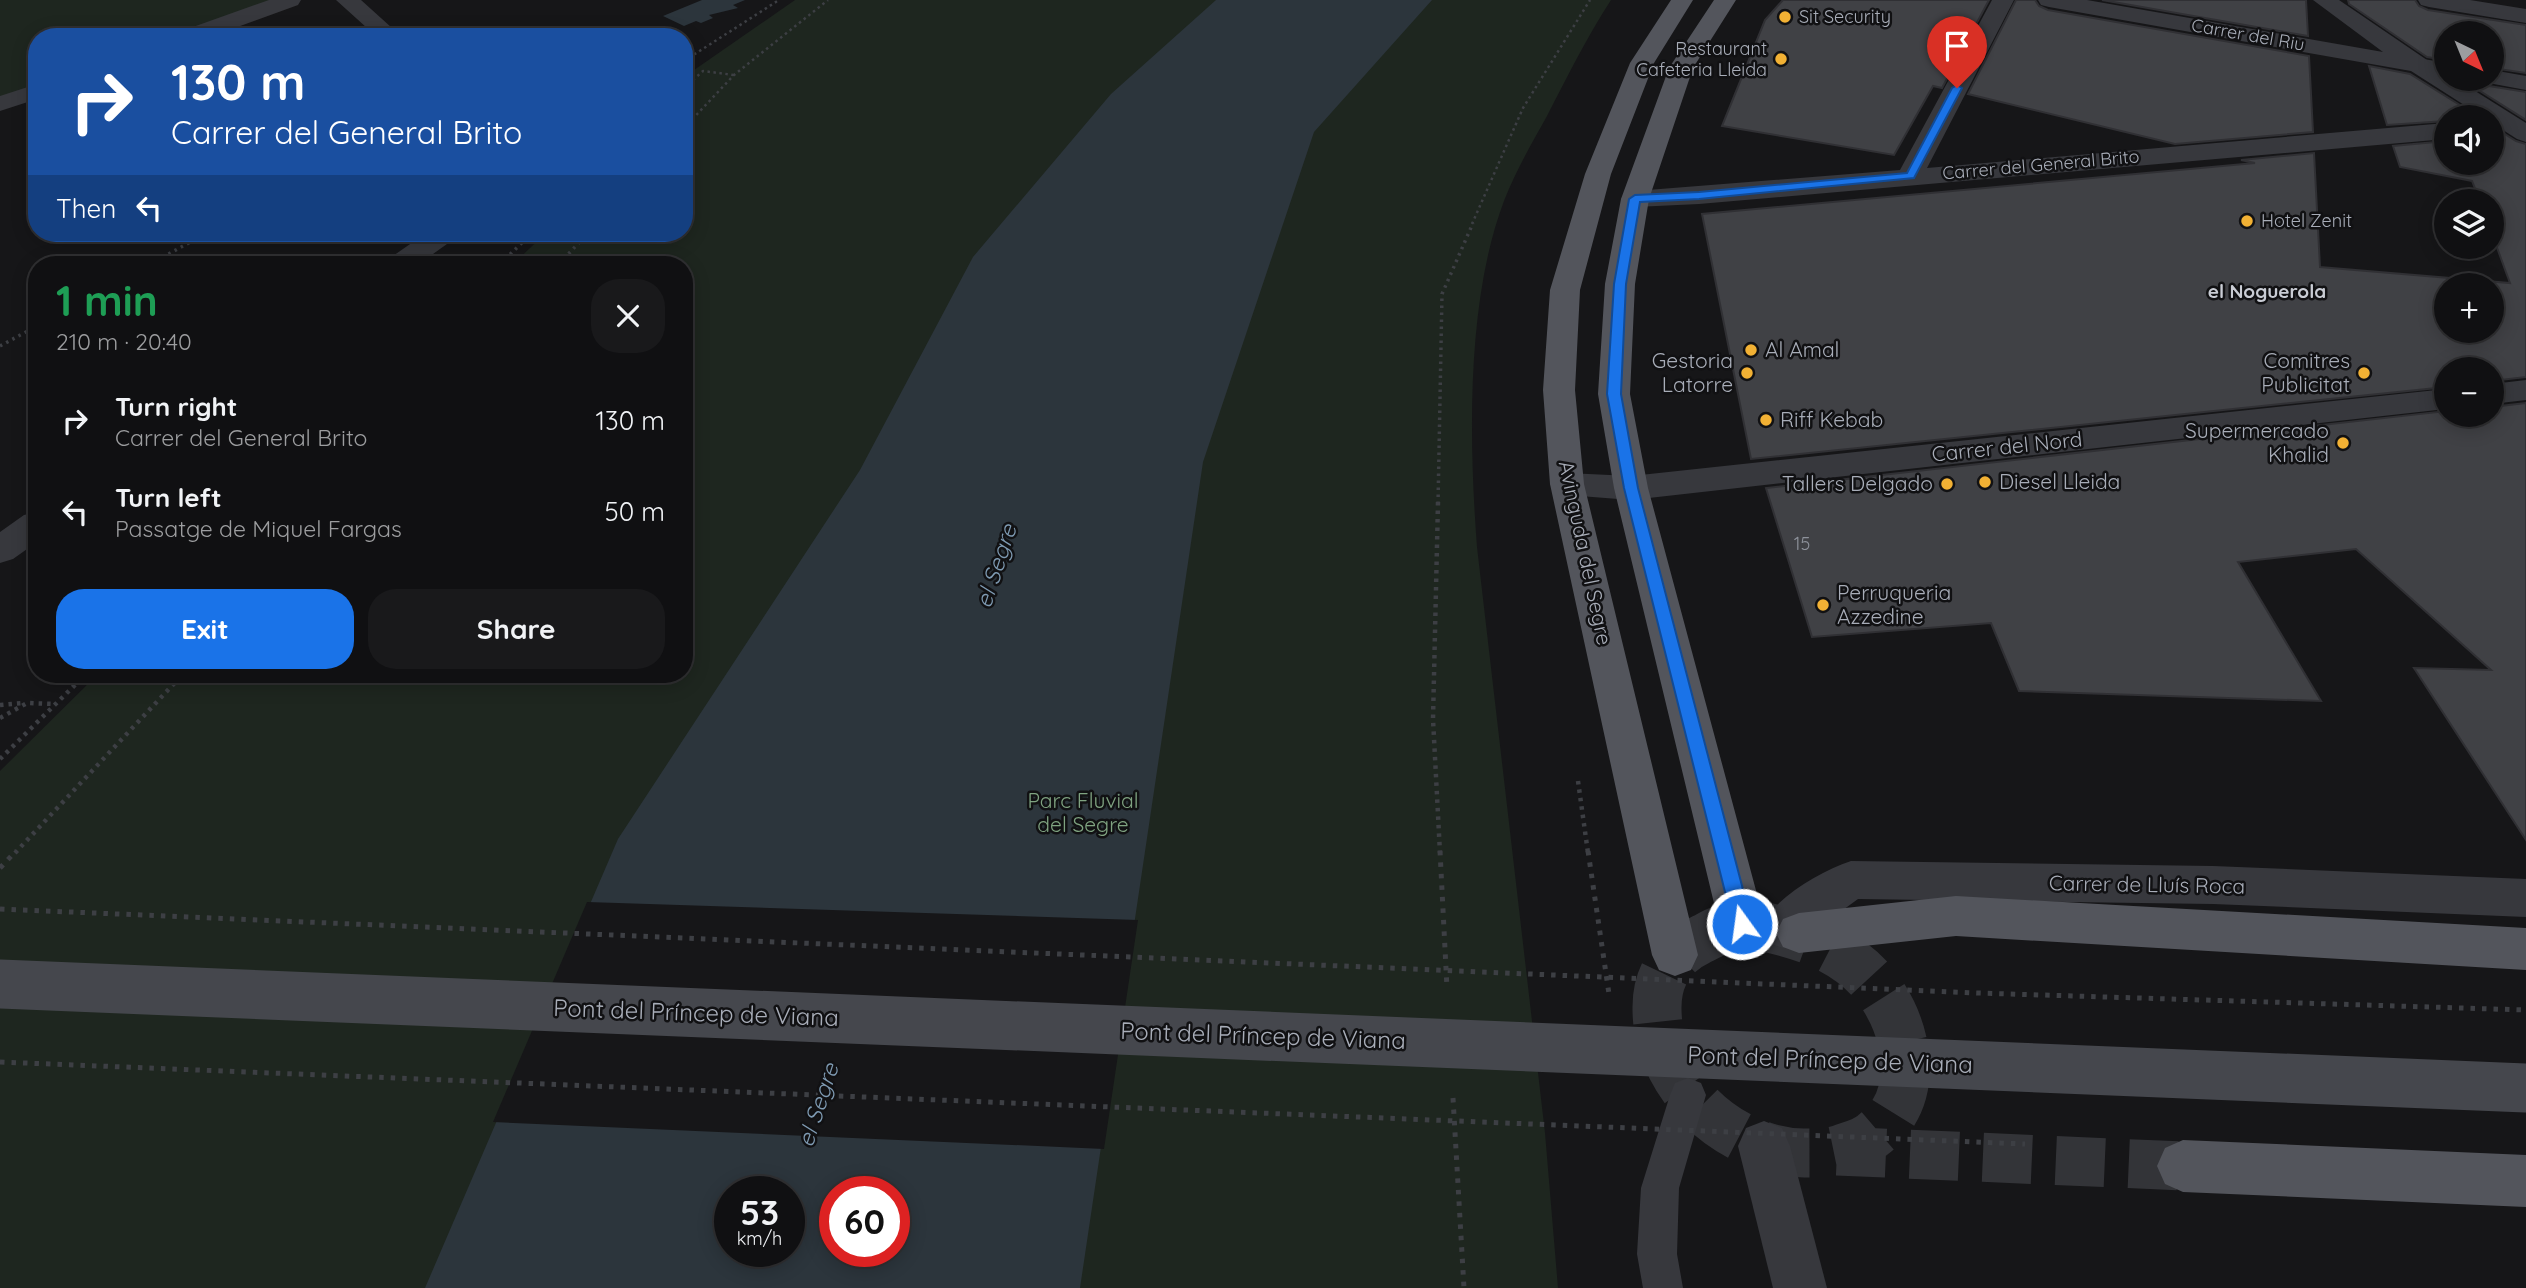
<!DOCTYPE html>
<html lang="en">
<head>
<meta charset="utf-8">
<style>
  :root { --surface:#101012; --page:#19191b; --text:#f1f3f6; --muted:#9c9d9f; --line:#303032; --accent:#1a73e8 }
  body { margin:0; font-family:Quicksand,sans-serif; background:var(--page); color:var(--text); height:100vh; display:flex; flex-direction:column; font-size:26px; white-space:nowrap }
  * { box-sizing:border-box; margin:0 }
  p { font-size:23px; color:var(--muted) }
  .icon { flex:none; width:38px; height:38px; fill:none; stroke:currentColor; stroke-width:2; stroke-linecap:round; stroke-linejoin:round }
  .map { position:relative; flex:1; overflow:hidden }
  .details { position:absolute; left:28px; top:256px; width:665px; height:427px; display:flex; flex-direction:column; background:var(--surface); border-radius:28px; box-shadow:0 4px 18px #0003,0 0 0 2px var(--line) }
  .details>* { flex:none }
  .guide { position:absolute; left:28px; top:28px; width:665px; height:214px; border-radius:28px; box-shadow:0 4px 18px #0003,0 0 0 2px var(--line); background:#1a4fa0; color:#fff; overflow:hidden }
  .needle { width:46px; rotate:137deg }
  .tools { position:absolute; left:2434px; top:21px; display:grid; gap:14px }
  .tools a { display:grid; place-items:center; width:70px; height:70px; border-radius:50%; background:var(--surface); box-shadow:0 4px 18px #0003,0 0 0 2px var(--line); font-size:35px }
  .speed { position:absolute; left:714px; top:1176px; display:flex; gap:14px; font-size:35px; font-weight:700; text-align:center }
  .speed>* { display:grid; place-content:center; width:91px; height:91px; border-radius:50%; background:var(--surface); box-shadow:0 4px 18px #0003,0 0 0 2px var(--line); line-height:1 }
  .speed small { font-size:18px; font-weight:400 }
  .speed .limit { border:10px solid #d22; background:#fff; color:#111 }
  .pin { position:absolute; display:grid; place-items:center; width:60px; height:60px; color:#fff; margin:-72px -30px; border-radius:50% 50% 50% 0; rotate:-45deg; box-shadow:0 0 7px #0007 }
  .pin .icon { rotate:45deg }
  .me { position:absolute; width:77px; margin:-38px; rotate:346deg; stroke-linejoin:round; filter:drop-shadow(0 0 5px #0008) }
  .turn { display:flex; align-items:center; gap:24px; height:147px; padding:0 28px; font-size:32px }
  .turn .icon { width:91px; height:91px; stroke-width:2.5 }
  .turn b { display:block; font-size:49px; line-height:60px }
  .then { display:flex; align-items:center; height:66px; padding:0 28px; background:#0003; gap:14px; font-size:26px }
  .round { display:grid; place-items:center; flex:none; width:74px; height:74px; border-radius:28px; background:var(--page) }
  .head { display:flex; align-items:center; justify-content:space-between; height:119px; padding:0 28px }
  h1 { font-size:42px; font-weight:800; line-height:52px; color:#1e9e55 }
  .button { display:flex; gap:14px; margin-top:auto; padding:14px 28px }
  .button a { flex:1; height:80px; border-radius:28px; background:var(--accent); color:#fff; font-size:28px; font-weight:800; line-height:80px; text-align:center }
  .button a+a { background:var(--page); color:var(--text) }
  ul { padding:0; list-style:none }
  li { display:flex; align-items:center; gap:21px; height:91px; padding:0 28px }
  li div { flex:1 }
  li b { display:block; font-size:26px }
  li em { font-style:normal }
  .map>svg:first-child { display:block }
</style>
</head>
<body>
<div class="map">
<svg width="2526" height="1288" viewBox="0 0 2526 1288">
  <rect width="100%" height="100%" fill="#161618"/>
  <path fill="#1e261f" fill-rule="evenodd" d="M 0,0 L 290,0 L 187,37 L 37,37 L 37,91 L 0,104 Z
    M 795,0 L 1611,0 C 1587,37 1567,77 1547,116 C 1532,143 1515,172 1504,201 C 1466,301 1469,441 1477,547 L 1545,1133 L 1558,1288 L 0,1288 L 0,771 L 98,674 L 684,674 L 684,264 L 513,264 L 546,233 L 684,233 L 684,77 ZM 730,1192 L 789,1192 L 789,1251 L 730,1251 ZM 835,1192 L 894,1192 L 894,1251 L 835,1251 Z"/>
  <path fill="#2c353c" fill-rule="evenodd" d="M 702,0 L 745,0 L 733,5 L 738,8 L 709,15 L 713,18 L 701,23 L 696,21 L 684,26 L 663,16 Z
    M 1216,0 L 1432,0 L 1314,132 L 1203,462 L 1080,1288 L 425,1288 L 618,839 L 860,470 L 973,257 L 1111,94 ZM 730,1192 L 789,1192 L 789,1251 L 730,1251 ZM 835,1192 L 894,1192 L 894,1251 L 835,1251 Z"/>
  <path fill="#161618" d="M 587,902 L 1138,920 L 1104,1149 L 493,1122 Z"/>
  <path fill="#404145" stroke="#303034" stroke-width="2" fill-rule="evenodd" d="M 1783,0 L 1989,0 L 1942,88 L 1933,86 L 1894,155 L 1722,126 L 1765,20 Z
    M 2016,0 L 2035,0 L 2039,6 L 2048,10 L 2309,56 L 2313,132 L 2175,144 L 1968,94 Z
    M 2102,0 L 2306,0 L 2308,36 Z
    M 2348,0 L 2415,0 L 2419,6 L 2428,10 L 2526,25 L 2526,73 L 2492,68 L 2492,33 L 2446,33 L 2446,60 L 2427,57 L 2349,4 Z
    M 2369,66 L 2410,74 L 2479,117 L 2446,117 L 2446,121 L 2387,125 Z
    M 2461,79 L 2478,79 L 2483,85 L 2526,92 L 2526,120 Z
    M 2492,126 L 2516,141 L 2526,144 L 2526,377 L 2492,381 L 2492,369 L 2446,369 L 2446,387 L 1751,459 L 1702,214 L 2255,163 L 2241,160 L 2314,153 L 2320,267 L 2510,283 L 2492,234 L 2492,201 L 2480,201 L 2472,181 L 2400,167 L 2393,146 L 2446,141 L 2446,163 L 2492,163 ZM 2446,285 L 2492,285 L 2492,331 L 2446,331 Z
    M 2526,403 L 2526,840 L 2414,668 L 2491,670 L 2356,549 L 2238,562 L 2321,701 L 2019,691 L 1991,623 L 1812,637 L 1766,488 L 2446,411 L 2446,415 L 2492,415 L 2492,407 Z"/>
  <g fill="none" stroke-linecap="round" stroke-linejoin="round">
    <path stroke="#333438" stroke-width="49" stroke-dasharray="49 24" stroke-linecap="butt" d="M 1761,926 C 1801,935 1840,947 1869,978 C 1907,1019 1925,1095 1874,1134 C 1865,1142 1852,1145 1841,1149 C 1830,1153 1816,1153 1804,1153 C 1728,1152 1656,1084 1657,1007 C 1657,976 1672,953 1700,940 C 1707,937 1716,931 1724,929 C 1736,927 1749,927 1761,926 Z
      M 1837,1151 L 2183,1166"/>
    <path stroke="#3d3f44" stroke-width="2.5" stroke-dasharray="2.5 3.5" stroke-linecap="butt" d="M 684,61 L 779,0
      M 684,88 L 703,71 L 734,75
      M 684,128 L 734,75 L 828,0
      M 1472,224 L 1523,108 L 1590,0"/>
    <path stroke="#3d3f44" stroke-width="3.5" stroke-dasharray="2.5 4.5" stroke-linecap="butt" d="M 150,264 L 207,233
      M 500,264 L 532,233
      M 559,264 L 588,233
      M 0,346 L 37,326
      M 1438,504 L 1442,294 L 1473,223"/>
    <path stroke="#3d3f44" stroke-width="4.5" stroke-dasharray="3.5 5" stroke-linecap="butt" d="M 1438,502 L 1433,719 L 1440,853
      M 0,705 L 23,703
      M 0,718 L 27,703 L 55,704
      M 0,759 L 86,674
      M 1578,781 L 1588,853
      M 15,853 L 183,674"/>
    <path stroke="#3d3f44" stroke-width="5" stroke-dasharray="4.5 7" stroke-linecap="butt" d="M 1440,851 L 1447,988
      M 1588,851 L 1609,994
      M 0,868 L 16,851
      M 1453,1098 L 1464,1288"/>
    <path fill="#37383d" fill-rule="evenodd" d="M 1688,1078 L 1701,1083 L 1706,1095 L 1679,1188 L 1677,1254 L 1683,1288 L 1643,1288 L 1637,1254 L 1641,1188 L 1670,1095 L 1675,1083 Z"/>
    <path fill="#37383d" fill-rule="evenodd" d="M 2418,58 L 2446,63 L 2446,77 L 2410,70 L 2406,65 L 2410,60 Z
      M 2492,70 L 2526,76 L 2526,90 L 2483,82 L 2481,79 L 2492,79 Z"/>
    <path fill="#37383d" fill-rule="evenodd" d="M 269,0 L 301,0 L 298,5 L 210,37 L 176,37 L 179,32 Z
      M 336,0 L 361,0 L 402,37 L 377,37 Z
      M 1992,0 L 2014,0 L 1927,168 L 2446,123 L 2446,139 L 1699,204 L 1635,207 L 1625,205 L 1621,199 L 1625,193 L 1635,191 L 1900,170 Z
      M 2038,0 L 2087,0 L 2383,52 L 2313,0 L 2339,0 L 2446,73 L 2446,79 L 2456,79 L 2526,123 L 2526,142 L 2517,139 L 2492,123 L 2492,117 L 2483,117 L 2411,71 L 2049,7 L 2041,5 Z
      M 2418,0 L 2470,0 L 2526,9 L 2526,23 L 2429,7 L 2421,5 Z
      M 37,84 L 37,99 L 0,111 L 0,96 Z
      M 426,233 L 458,233 L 454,239 L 419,264 L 386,264 L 390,258 Z
      M 2526,380 L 2526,400 L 2492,404 L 2492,384 Z
      M 2446,389 L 2446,409 L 1631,500 L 1567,495 L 1555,492 L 1550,484 L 1555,476 L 1567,473 L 1631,476 Z
      M 37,512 L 37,542 L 13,559 L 0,563 L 0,532 L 24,515 Z
      M 1851,861 L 2213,866 L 2526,879 L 2526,917 L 2213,904 L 1858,899 L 1799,942 L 1783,948 L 1767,942 L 1760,928 C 1775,897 1819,872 1851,861 Z"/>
    <path fill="#37383d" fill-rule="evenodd" d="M 1764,1121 L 1782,1128 L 1790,1146 L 1827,1288 L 1773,1288 L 1738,1146 L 1746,1128 Z"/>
    <path fill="#53555c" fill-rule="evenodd" d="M 1671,0 L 1693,0 L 1654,63 L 1611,174 L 1580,290 L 1575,390 L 1584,484 L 1698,955 L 1691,970 L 1675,976 L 1659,970 L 1652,955 L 1550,484 L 1543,390 L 1550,290 L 1585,174 L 1630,63 Z
      M 1714,0 L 1736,0 L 1693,68 L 1649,199 L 1635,284 L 1630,394 L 1648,488 L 1765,924 L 1758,938 L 1742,944 L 1726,938 L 1719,924 L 1614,488 L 1598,394 L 1605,284 L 1621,199 L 1669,68 Z
      M 1956,896 L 2526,928 L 2526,970 L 1956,936 L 1799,953 L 1783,947 L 1776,933 L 1783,919 L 1799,913 Z
      M 2183,1140 L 2526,1155 L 2526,1207 L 2183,1192 L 2165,1184 L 2157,1166 L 2165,1148 Z"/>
    <path stroke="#3d3f44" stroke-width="5" stroke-dasharray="4.5 7" stroke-linecap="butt" d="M 0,909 L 1977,993 L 2526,1010
      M 0,1062 L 2025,1144"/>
    <path stroke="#45474d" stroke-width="49" d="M 0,984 L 2526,1088"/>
  </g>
  <path fill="#1a73e8" stroke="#114b97" stroke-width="2" d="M 1957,85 L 1962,88 L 1914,178 L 1699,199 L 1640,202 L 1626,284 L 1621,394 L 1638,488 L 1752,924 L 1749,930 L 1742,933 L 1735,930 L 1733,924 L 1624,488 L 1607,394 L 1614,284 L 1629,199 L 1635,195 L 1699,192 L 1907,173 L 1952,88 Z"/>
  <g fill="#f2b134" stroke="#111113" stroke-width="2.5">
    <circle cx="1785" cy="17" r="7"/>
    <circle cx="1781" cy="59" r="7"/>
    <circle cx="2247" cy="221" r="7"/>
    <circle cx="1751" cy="350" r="7"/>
    <circle cx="1747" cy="373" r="7"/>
    <circle cx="2364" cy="373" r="7"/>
    <circle cx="1766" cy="420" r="7"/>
    <circle cx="2343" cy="443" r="7"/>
    <circle cx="1985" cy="482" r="7"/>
    <circle cx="1947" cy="484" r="7"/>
    <circle cx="1823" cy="605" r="7"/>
  </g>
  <g text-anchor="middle" stroke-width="5" stroke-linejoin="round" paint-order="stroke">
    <g font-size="18" fill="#a8adb8" stroke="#111113" text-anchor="start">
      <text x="1799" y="23">Sit Security</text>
      <text x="1767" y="55" text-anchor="end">Restaurant<tspan x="1767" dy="21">Cafeteria Lleida</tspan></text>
      <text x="2261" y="227">Hotel Zenit</text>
    </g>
    <g font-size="18" fill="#a8adb8" stroke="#111113">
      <text transform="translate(2248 35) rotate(10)" y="6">Carrer del Riu</text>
      <text transform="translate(2041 165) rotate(-5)" y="6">Carrer del General Brito</text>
    </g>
    <g font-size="18" fill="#8e929b">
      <text x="1802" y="550">15</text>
    </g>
    <g font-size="19" font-weight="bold" fill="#c9ccd4" stroke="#111113">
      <text x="2267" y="298">el Noguerola</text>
    </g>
    <g font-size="21" fill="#a8adb8" stroke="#111113" text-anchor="start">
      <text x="1765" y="357">Al Amal</text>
      <text x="1733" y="368" text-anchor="end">Gestoria<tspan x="1733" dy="24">Latorre</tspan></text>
      <text x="2350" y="368" text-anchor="end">Comitres<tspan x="2350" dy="24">Publicitat</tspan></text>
      <text x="1780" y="427">Riff Kebab</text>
      <text x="2329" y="438" text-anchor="end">Supermercado<tspan x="2329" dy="24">Khalid</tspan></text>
      <text x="1999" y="489">Diesel Lleida</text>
      <text x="1933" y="491" text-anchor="end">Tallers Delgado</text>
      <text x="1837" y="600">Perruqueria<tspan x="1837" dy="24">Azzedine</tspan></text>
    </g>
    <g font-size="21" fill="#a8adb8" stroke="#111113">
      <text transform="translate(2007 447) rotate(-6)" y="7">Carrer del Nord</text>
      <text transform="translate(1585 553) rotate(78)" y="7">Avinguda del Segre</text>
      <text transform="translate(2147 885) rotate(1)" y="7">Carrer de Lluís Roca</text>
    </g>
    <g font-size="21" fill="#7fa381" stroke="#111113">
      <text x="1083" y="808">Parc Fluvial<tspan x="1083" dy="24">del Segre</tspan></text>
    </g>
    <g font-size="23" font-style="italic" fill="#7f9bb3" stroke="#111113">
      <text transform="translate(996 566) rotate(-72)" y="8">el Segre</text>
      <text transform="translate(818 1105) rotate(-72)" y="8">el Segre</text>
    </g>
    <g font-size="24" fill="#a8adb8" stroke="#111113">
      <text transform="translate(696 1013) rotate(2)" y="8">Pont del Príncep de Viana</text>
      <text transform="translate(1263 1036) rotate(2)" y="8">Pont del Príncep de Viana</text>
      <text transform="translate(1830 1060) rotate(2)" y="8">Pont del Príncep de Viana</text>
    </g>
  </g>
</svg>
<div class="tools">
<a><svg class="needle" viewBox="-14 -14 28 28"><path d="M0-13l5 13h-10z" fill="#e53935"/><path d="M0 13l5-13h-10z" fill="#9c9d9f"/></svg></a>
<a><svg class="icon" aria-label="sound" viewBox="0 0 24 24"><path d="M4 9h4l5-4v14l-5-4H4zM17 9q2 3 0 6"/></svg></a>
<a><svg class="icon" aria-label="layers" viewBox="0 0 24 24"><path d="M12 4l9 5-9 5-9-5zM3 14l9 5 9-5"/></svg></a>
<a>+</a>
<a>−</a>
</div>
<div class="speed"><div>53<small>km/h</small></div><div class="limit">60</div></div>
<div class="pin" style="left:1957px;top:88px;background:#d93025"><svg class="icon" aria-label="arrive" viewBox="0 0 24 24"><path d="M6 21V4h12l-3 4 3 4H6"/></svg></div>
<svg class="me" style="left:1742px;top:924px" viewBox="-20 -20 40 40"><circle r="17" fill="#1a73e8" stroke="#fff" stroke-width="3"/><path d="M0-11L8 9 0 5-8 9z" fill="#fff"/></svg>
<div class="guide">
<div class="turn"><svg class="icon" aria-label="right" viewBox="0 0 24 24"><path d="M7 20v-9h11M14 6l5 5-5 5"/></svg><div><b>130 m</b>Carrer del General Brito</div></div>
<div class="then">Then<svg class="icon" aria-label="left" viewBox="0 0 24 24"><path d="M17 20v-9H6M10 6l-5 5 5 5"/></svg></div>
</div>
<section class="details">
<div class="head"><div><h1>1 min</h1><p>210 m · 20:40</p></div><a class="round"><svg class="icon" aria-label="close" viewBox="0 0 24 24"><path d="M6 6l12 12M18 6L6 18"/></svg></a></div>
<ul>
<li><svg class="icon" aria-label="right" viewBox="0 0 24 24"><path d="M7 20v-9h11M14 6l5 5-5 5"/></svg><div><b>Turn right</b><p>Carrer del General Brito</p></div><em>130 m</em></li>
<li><svg class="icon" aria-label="left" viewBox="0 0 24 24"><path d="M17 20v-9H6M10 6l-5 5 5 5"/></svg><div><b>Turn left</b><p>Passatge de Miquel Fargas</p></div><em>50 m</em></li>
</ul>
<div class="button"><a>Exit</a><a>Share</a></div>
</section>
</div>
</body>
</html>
